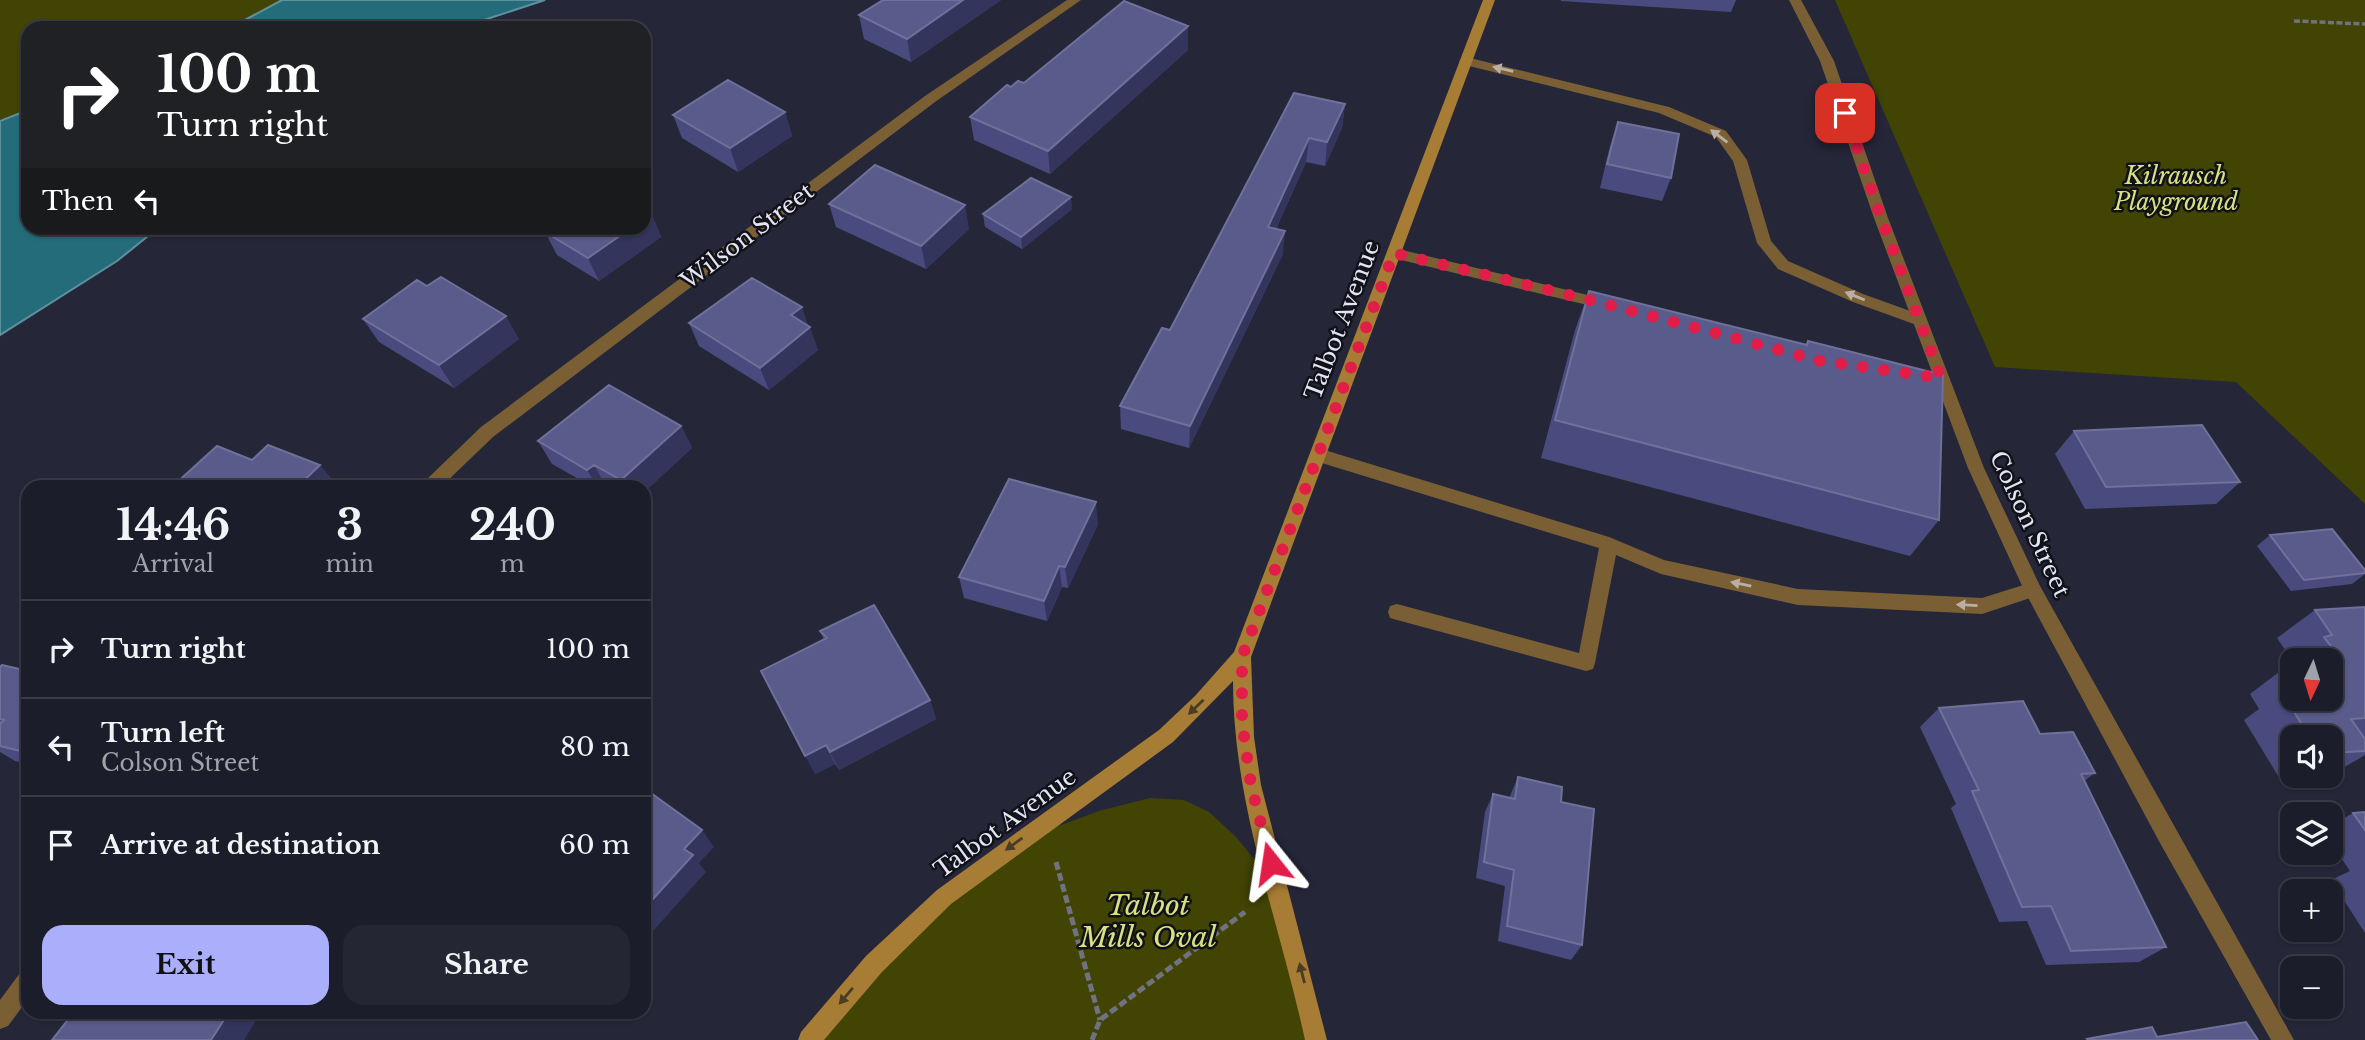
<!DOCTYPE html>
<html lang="en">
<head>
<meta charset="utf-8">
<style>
  :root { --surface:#1c1d2b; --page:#252633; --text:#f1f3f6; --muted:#a0a2a9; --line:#3a3b47; --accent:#abaffb }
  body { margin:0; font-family:"Libre Baskerville",serif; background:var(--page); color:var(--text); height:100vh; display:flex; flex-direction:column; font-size:26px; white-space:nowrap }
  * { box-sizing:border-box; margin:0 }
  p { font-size:23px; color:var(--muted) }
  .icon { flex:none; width:38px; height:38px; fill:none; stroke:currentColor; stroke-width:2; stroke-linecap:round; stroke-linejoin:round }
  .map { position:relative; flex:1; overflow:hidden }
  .side { position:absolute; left:21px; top:480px; width:630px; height:539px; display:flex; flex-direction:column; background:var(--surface); border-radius:21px; box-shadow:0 2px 5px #0004,0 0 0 2px var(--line) }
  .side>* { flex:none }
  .top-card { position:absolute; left:21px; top:21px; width:630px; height:214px; border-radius:21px; box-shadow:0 2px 5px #0004,0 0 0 2px var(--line); background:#202124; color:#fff; overflow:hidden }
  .needle { width:46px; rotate:184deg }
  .tools { position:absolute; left:2280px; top:648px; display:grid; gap:14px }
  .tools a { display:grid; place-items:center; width:63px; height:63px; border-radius:14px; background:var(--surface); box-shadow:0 2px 5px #0004,0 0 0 2px var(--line); font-size:35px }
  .pin { position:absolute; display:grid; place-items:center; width:60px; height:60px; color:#fff; margin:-30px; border-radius:14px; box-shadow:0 4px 10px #0006 }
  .me { position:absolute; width:77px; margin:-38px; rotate:345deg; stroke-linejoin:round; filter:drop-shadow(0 0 5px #0008) }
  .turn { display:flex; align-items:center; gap:24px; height:147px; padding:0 21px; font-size:32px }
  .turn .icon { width:91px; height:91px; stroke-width:2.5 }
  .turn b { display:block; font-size:49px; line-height:60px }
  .then { display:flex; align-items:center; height:66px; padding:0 21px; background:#0003; gap:14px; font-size:26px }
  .eta { display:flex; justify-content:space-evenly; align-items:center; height:119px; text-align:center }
  .eta b { font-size:42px; font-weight:700; line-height:49px }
  .cta { display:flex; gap:14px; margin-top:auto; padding:14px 21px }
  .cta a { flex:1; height:80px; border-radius:21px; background:var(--accent); color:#111; font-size:28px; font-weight:700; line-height:80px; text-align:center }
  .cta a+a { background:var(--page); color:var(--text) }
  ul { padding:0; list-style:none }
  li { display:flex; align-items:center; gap:21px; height:98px; padding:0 21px; border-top:2px solid var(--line) }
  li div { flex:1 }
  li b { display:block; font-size:26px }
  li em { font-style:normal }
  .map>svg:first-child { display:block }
</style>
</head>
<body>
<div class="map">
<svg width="2365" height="1040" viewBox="0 0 2365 1040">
  <rect width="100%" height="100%" fill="#252739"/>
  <path fill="#414403" d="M 0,0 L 282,0 L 230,28 L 28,28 L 28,110 L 0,121 Z
    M 1835,0 L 2365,0 L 2365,504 L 2236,382 L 1995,367 Z
    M 1150,798 L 1184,800 L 1209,812 L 1236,837 L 1278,888 L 1316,1040 L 809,1040 L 874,964 L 1018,841 L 1099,811 Z"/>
  <path fill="#246c7a" stroke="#5e909e" stroke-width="2" d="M 282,0 L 545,0 L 484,20 L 470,28 L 230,28 Z
    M 28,110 L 28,228 L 158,228 L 117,261 L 0,335 L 0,121 Z"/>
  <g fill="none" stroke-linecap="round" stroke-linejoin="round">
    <path stroke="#707282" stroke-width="3.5" stroke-dasharray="6 2.5" stroke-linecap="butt" d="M 2294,21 L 2365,24"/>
    <path stroke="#707282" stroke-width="5" stroke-dasharray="8 3.5" stroke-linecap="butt" d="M 1056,862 L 1100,1020
      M 1092,1040 L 1100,1020 L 1245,912"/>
    <path fill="#7a5f35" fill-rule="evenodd" d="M 1466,57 L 1669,107 L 1726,131 L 1747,160 L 1771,241 L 1788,261 L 1863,294 L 1924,316 L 1927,320 L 1924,324 L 1914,324 L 1853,302 L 1778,269 L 1757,243 L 1733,161 L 1716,137 L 1659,113 L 1461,64 L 1459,61 Z
      M 1394,248 L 1608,300 L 1616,305 L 1608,310 L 1389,257 L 1387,253 L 1389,249 Z
      M 1318,448 L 1609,537 L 1664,560 L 1798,589 L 1982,598 L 2033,582 L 2039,585 L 2042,590 L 2039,595 L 1982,614 L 1798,605 L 1661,574 L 1616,555 L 1595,663 L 1593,669 L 1586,671 L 1397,620 L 1390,618 L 1388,612 L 1390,606 L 1397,604 L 1579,653 L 1599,548 L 1312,460 L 1310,455 L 1312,450 Z"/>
    <path fill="#7a5f35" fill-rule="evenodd" d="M 1067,0 L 1081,0 L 935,102 L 493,437 L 442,486 L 423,486 L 425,481 L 481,427 L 925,96 Z
      M 1789,0 L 1801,0 L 1834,61 L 1888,218 L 1984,468 L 2040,586 L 2294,1040 L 2271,1040 L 2160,843 L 2024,590 L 1968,468 L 1874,218 L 1820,61 Z
      M 28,970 L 28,999 L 8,1026 L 0,1029 L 0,1000 L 20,973 Z"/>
    <path fill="#a77c35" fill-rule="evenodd" d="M 1483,0 L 1495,0 L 1251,657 L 1254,737 L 1261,785 L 1327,1040 L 1305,1040 C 1279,920 1233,805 1233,681 L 1173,742 L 951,904 L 882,972 L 824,1040 L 798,1040 L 801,1032 L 866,956 L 937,890 L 1159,730 L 1195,696 L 1234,652 Z"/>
  </g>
  <path fill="#494b7e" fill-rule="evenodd" d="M 1001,0 L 911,62 L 864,39 L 859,15 Z
    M 1561,0 L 1736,0 L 1731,12 L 1561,1 Z
    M 1188,26 L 1188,50 L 1050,174 L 974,140 L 970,117 L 1011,87 L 1024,83 Z
    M 1294,93 L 1345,104 L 1342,128 L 1325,166 L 1306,162 L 1276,229 L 1283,254 L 1189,448 L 1121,429 L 1120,406 L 1170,330 Z
    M 785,112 L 792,136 L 738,172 L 682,138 L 673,115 Z
    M 1618,122 L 1671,178 L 1662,201 L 1600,188 L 1610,146 Z
    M 829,204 L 969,229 L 926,269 L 836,227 Z
    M 1072,209 L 1022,249 L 985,227 L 983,214 Z
    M 651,213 L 661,237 L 599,281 L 557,255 L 545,232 L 547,230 L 545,228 L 644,228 Z
    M 1589,291 L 1806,345 L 1808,341 L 1939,520 L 1910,556 L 1541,458 L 1575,330 Z
    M 363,319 L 519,339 L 454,388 L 379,342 Z
    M 689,323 L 808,325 L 818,350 L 769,390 L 699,346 Z
    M 681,426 L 692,448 L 644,492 L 644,486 L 591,486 L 552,464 L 538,441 Z
    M 2074,431 L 2240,482 L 2216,504 L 2085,509 L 2055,454 Z
    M 1098,524 L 1068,588 L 1062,587 L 1047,621 L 964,598 L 959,577 Z
    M 2270,535 L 2365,570 L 2365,574 L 2352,584 L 2291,591 L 2257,546 Z
    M 2365,607 L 2365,755 L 2331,775 L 2331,737 L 2292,737 L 2292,775 L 2331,775 L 2280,779 L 2244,720 L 2259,709 L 2250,694 L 2287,666 L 2285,664 L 2292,660 L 2277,638 L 2315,610 ZM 2292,660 L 2331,660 L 2331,698 L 2292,698 Z
    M 820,631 L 930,700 L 936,719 L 839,770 L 835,764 L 815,774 L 824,640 Z
    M 0,667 L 28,671 L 28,764 L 15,761 L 0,752 Z
    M 1939,708 L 2040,734 L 2095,773 L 2084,781 L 2166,947 L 2139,962 L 2046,965 L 2027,921 L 1999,922 L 1951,808 L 1956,804 L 1920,727 Z
    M 1518,777 L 1561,802 L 1582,945 L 1571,960 L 1498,941 L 1505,886 L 1476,878 L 1485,812 L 1493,794 L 1509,798 Z
    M 2365,812 L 2365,933 L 2331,880 L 2350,871 L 2331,843 L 2331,826 L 2353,813 Z"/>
  <path fill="#33355d" d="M 963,0 L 1001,0 L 911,62 L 907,39 Z
    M 1188,26 L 1188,50 L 1050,174 L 1048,151 Z
    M 1345,104 L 1342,128 L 1325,166 L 1327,142 Z
    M 785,112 L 792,136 L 738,172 L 730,148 Z
    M 1309,138 L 1306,162 L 1266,250 L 1268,227 Z
    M 1071,197 L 1072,209 L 1022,249 L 1021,237 Z
    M 965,205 L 969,229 L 926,269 L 921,246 Z
    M 651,213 L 661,237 L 599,281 L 588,258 L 631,228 L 644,228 L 644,218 Z
    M 1285,231 L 1283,254 L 1189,448 L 1190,426 Z
    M 802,307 L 809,328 L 810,327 L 818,350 L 769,390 L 760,368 L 791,315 Z
    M 506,316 L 519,339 L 454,388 L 439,365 Z
    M 681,426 L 692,448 L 644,492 L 644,486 L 624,486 L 621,480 Z
    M 320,465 L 338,486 L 298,486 Z
    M 594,465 L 606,486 L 597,486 L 587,470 Z
    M 1096,502 L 1098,524 L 1068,588 L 1065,567 Z
    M 1059,566 L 1062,587 L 1047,621 L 1044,601 Z
    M 930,700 L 936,719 L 839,770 L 830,752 Z
    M 826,745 L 835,764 L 815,774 L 805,756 Z
    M 702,830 L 714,847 L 699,863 L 706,872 L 644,941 L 644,909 L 684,849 Z
    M 229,1012 L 250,1012 L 259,1016 L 244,1040 L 211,1040 Z"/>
  <path fill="#595b8a" stroke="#6f719a" stroke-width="2" d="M 883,0 L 963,0 L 907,39 L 859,15 Z
    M 1124,1 L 1188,26 L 1048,151 L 970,117 L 1007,85 L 1011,87 L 1018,81 L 1024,83 Z
    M 728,80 L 785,112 L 730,148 L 673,115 Z
    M 1294,93 L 1345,104 L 1327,142 L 1309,138 L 1268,227 L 1285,231 L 1190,426 L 1120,406 L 1162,328 L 1170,330 Z
    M 1618,122 L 1679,134 L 1671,178 L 1607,164 Z
    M 875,165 L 965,205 L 921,246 L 829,204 Z
    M 1031,178 L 1071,197 L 1021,237 L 983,214 Z
    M 644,209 L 651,213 L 644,218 Z
    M 551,228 L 631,228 L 588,258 L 545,232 Z
    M 441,277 L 506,316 L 439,365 L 363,319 L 417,280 L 427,286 Z
    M 752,278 L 802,307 L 791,315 L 810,327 L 760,368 L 689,323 Z
    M 1589,291 L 1807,345 L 1808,341 L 1943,375 L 1939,520 L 1555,420 Z
    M 609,385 L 681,426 L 621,480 L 594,465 L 587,470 L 538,441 Z
    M 2202,425 L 2240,482 L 2106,487 L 2074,431 Z
    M 268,445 L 320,465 L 298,486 L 173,486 L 217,446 L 252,460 Z
    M 1009,479 L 1096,502 L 1065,567 L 1059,566 L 1044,601 L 959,577 Z
    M 2332,529 L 2365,570 L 2365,573 L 2304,580 L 2270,535 Z
    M 874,605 L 930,700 L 830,752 L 826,745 L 805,756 L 761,671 L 827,638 L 820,631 Z
    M 2365,607 L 2365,718 L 2351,719 L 2365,739 L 2365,751 L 2331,753 L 2331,737 L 2310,737 L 2282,693 L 2292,692 L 2292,698 L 2331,698 L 2331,660 L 2307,660 L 2303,654 L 2336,653 L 2324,637 L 2332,635 L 2315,610 Z
    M 2,665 L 28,671 L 28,753 L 0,746 L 0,724 L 4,720 L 0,719 L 0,667 Z
    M 2287,667 L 2292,667 L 2292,675 Z
    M 2023,701 L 2040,734 L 2073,732 L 2095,773 L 2081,774 L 2166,947 L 2071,951 L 2051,906 L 2022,907 L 1972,791 L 1979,790 L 1939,708 Z
    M 1518,777 L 1562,787 L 1561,802 L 1594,809 L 1582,945 L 1507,926 L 1514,870 L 1484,862 L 1493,794 L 1515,799 Z
    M 644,788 L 702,830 L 684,849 L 693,855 L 644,909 Z
    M 2365,812 L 2365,830 L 2353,813 Z
    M 74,1012 L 229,1012 L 211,1040 L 52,1040 Z
    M 2246,1022 L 2258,1040 L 2088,1040 L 2087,1039 L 2152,1027 L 2157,1037 Z"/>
  <defs><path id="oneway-solid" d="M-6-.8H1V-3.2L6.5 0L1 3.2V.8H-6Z" transform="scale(1.75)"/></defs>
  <g fill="#baafa6">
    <use href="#oneway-solid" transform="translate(1503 69) rotate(-167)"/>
    <use href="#oneway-solid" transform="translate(1719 136) rotate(-143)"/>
    <use href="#oneway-solid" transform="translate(1855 296) rotate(-158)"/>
    <use href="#oneway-solid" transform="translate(1741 584) rotate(-168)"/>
    <use href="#oneway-solid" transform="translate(1967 605) rotate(-177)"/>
  </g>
  <g fill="#4c3c24">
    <use href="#oneway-solid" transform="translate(1196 707) rotate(136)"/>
    <use href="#oneway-solid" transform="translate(1014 844) rotate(144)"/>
    <use href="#oneway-solid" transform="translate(1302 973) rotate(-104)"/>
    <use href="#oneway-solid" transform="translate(846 996) rotate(130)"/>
  </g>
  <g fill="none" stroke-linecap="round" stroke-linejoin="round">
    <path stroke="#e11d48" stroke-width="12" stroke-dasharray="0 21.6" d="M 1271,863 L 1251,785 L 1242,722 L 1242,657 L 1394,253 L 1590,300 L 1821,361 L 1941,378 L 1881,218 L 1845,113"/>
  </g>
  <g text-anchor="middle" stroke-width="5" stroke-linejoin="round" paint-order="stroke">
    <g font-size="23" font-style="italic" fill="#d9e180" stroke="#101119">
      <text x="2176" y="184">Kilrausch<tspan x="2176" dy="26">Playground</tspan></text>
    </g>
    <g font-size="23" fill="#e4e5f2" stroke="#101119">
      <text transform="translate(747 236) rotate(-37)" y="8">Wilson Street</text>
      <text transform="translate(1342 320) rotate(-69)" y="8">Talbot Avenue</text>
      <text transform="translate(2030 524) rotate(65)" y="8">Colson Street</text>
      <text transform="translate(1005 823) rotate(-36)" y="8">Talbot Avenue</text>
    </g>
    <g font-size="28" font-style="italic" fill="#d9e180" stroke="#101119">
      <text x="1148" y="915">Talbot<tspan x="1148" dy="32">Mills Oval</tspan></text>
    </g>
  </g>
</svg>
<div class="tools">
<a><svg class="needle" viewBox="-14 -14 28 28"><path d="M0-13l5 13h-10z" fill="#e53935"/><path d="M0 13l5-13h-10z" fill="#a0a2a9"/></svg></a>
<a><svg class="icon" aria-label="sound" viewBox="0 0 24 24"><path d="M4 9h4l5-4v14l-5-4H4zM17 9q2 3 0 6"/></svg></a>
<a><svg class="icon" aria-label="layers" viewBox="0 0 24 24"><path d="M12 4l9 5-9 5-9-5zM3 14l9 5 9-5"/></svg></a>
<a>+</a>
<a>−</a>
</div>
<div class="pin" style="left:1845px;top:113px;background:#d93025"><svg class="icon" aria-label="arrive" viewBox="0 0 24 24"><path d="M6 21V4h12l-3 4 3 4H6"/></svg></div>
<svg class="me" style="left:1271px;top:863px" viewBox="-20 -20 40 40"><path d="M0-17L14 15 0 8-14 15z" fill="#e11d48" stroke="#fff" stroke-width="4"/></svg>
<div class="top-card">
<div class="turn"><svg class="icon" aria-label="right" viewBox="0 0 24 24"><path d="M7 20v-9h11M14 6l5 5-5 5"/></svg><div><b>100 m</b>Turn right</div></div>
<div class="then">Then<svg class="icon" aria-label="left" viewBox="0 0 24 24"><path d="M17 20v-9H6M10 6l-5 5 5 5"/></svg></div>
</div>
<section class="side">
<div class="eta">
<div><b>14:46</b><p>Arrival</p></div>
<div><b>3</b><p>min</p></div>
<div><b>240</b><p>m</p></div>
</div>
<ul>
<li><svg class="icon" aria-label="right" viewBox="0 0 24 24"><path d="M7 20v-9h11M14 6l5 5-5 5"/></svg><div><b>Turn right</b></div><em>100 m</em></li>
<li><svg class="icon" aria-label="left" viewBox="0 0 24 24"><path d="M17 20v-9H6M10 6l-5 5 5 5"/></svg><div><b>Turn left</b><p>Colson Street</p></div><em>80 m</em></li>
<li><svg class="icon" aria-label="arrive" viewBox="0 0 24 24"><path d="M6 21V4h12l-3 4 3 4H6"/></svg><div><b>Arrive at destination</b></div><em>60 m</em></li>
</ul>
<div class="cta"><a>Exit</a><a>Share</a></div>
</section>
</div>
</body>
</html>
